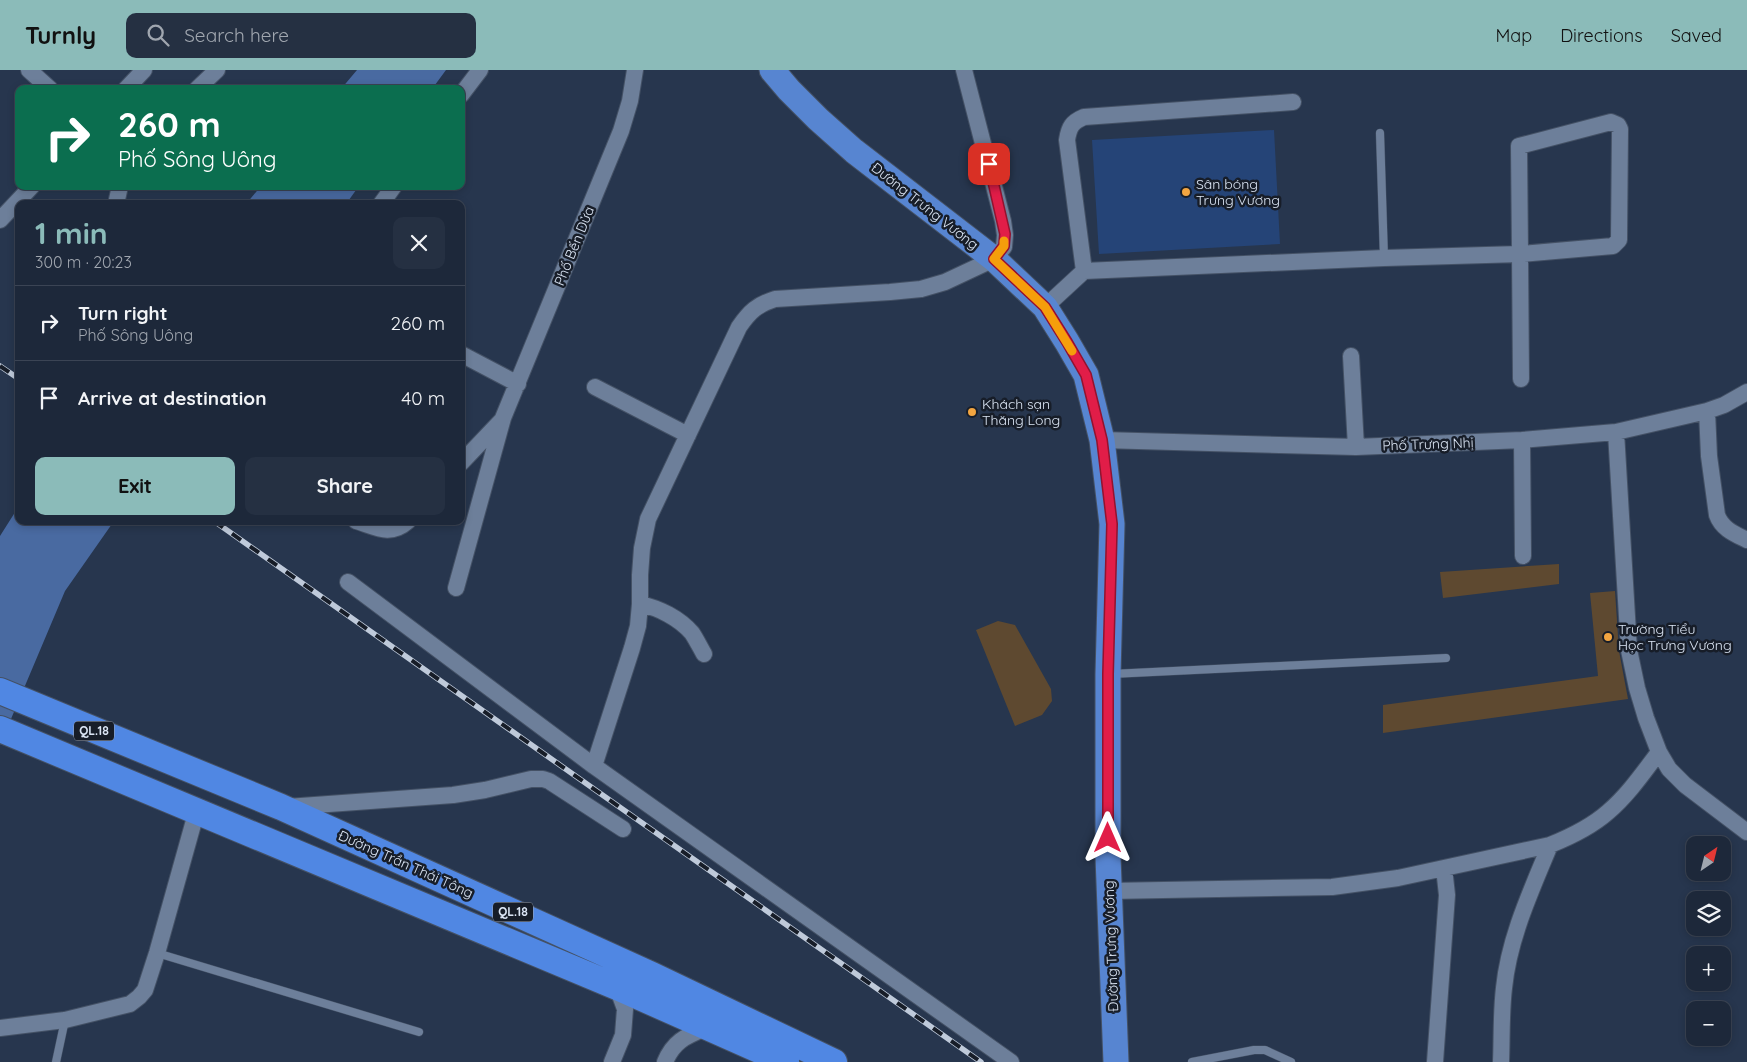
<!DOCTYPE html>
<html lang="en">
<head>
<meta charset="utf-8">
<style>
  :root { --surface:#1d283a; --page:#253042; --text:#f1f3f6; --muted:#a0a6af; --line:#3b4454; --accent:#8bbbb9 }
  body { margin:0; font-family:Quicksand,sans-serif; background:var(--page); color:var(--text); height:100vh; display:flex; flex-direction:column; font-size:19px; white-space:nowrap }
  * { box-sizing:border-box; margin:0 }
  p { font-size:16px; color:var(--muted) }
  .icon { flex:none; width:28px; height:28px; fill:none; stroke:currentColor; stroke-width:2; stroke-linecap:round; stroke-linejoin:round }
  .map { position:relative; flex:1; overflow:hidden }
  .panel { position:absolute; left:15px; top:130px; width:450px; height:325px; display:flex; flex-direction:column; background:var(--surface); border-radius:10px; box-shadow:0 2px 8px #0003,0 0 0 1px var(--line) }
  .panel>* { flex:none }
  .banner { position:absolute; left:15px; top:15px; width:450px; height:105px; border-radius:10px; box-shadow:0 2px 8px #0003,0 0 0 1px var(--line); background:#0b6e4f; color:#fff; overflow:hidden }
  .needle { width:32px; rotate:35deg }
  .fabs { position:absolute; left:1686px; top:766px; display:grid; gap:10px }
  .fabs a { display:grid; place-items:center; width:45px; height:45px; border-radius:10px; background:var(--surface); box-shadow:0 2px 8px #0003,0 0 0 1px var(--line); font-size:25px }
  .pin { position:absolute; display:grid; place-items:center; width:42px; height:42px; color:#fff; margin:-21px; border-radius:10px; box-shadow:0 2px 8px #0006 }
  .me { position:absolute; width:55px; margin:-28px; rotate:0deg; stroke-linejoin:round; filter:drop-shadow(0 0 4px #0008) }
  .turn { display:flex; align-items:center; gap:18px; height:105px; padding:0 20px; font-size:22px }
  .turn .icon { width:65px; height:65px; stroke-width:2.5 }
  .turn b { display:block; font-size:35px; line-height:42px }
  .round { display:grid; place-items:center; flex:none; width:52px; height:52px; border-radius:10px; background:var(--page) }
  .summary { display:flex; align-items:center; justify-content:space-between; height:85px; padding:0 20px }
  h1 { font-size:30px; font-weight:800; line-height:38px; color:var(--accent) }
  .button { display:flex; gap:10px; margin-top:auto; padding:10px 20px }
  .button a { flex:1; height:58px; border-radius:10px; background:var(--accent); color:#111; font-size:20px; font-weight:800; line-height:58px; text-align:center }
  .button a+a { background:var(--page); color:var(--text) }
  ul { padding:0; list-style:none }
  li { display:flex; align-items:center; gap:15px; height:75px; padding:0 20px; border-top:1px solid var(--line) }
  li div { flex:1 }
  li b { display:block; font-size:19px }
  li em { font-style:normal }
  header { display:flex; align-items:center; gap:30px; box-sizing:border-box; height:70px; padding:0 25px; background:var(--accent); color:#111 }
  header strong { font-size:24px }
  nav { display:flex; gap:28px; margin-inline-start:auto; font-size:18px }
  .search { width:350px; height:45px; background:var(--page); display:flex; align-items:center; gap:12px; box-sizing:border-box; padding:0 18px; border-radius:10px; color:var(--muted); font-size:19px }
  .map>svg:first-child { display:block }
</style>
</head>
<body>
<header>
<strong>Turnly</strong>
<div class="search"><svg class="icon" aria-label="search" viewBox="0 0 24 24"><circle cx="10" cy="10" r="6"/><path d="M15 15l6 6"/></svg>Search here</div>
<nav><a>Map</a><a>Directions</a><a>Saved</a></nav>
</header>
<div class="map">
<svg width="1747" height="992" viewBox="0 0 1747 992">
  <rect width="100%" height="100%" fill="#27364e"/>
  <path fill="#254477" d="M 1274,60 L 1280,174 L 1099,184 L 1092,70 Z"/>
  <path fill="#496aa1" d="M 357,0 L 446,0 L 432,19 L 341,19 Z
    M 261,116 L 359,116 L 346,134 L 246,134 Z
    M 19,436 L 19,451 L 114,451 L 65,521 L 0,675 L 0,466 Z"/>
  <path fill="#5e4930" d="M 1559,494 L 1559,514 L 1443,528 L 1440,502 Z
    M 1615,521 L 1619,581 L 1628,629 L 1383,663 L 1383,635 L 1598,606 L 1590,523 Z
    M 998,551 L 1015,555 L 1051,619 L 1052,631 L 1042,645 L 1015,656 L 976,560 Z"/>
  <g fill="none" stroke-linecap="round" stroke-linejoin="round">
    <g stroke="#445165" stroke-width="9">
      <path id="service" d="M 1380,63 L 1384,188
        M 1111,604 L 1446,588
        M 157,883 L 419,962
        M 56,992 L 65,950
        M 1192,992 L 1254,980 L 1265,980 L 1291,992"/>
    </g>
    <g stroke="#445165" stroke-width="18">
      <path id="minor" d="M 29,0 L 50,19
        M 126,19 L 144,0
        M 197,19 L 217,0
        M 461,25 L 480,0
        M 116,134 L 120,116
        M 381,134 L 394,116
        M 0,150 L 32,116
        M 1084,201 L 1384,188 L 1520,184 L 1519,76 L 1611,52 L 1618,55 L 1620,59 L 1619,170 L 1613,176 L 1520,184 L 1521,309
        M 1045,237 L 1084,201 L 1067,70 C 1069,57 1072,52 1084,47 L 1293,32
        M 461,284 L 518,314
        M 1351,286 L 1356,377
        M 595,317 L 688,365
        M 1707,341 L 1709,386 L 1717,445 C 1722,459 1735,464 1747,470
        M 1616,362 L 1629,580 L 1637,618 L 1646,648 L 1659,682 L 1669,699 L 1685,715 L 1747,762
        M 1102,370 L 1356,377 L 1522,370 L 1616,362 L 1707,341 L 1724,335 L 1747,322
        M 1522,370 L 1523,486
        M 461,393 L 502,350
        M 356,451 C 376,457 390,467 408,451
        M 348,512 L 594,696 L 1011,992
        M 456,518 L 503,348 L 621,61 L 630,31 L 635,0
        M 640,534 C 659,538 679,548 692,563 C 696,569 700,577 704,584
        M 594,696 L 632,578 L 638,556 L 640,534 L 640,505 L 642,478 L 648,449 L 739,257 C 750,241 757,235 775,229 L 890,222 L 921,219 L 945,212 L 994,189 L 1004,177 L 1005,165 L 1003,151 L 964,0
        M 287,737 L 453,725 L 485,720 L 531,709 L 543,709 L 549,711 L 623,759
        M 1109,821 L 1332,817 L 1398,808 L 1550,775 C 1570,767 1591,757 1608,742 C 1628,725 1643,703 1659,682
        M 0,958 L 65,950 L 130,934 L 139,927 L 145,920 L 157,883 L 197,740
        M 612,992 L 623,965 L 625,939 L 617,917
        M 665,992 C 674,970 687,966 708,957
        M 1435,992 L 1447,825 L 1444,798
        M 1501,992 C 1502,968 1501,943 1504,918 C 1509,868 1531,821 1550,775"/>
    </g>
    <g stroke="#445165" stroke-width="27">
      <path id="primary" d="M 772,0 L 789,20 L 818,49 L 854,81 L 994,189 L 1045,237 L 1067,272 L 1086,305 L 1102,370 L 1112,454 L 1108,604 L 1108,787 L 1116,992"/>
    </g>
    <g stroke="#445165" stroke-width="28">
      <path id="trunk" d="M 0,621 L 281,737 L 652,905 L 834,992
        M 0,659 L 617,917 L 786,992"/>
    </g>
    <use href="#service" stroke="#6d7f9a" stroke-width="8"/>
    <use href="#minor" stroke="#6d7f9a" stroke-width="16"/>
    <use href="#primary" stroke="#5785d1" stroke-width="25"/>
    <use href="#trunk" stroke="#5087e3" stroke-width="26"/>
    <g stroke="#bfcada" stroke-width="5.5">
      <path id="rail" d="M 0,296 L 19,309
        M 214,451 L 981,992"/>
    </g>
    <use href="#rail" stroke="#171d28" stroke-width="4" stroke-dasharray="11" stroke-linecap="butt"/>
  </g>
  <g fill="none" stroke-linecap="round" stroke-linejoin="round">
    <g stroke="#92132f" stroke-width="12">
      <path id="route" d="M 989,94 L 1005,164 L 1004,176 L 994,189 L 1045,237 L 1067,272 L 1086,305 L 1102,370 L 1112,454 L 1108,604 L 1108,768"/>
    </g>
    <use href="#route" stroke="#e11d48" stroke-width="9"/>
    <path stroke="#f59e0b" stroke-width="9" d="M 1004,171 L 1004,176 L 994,189 L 1045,237 L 1072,281"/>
  </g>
  <g fill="#f2a541" stroke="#171d28" stroke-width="2">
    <circle cx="1186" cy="122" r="5"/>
    <circle cx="972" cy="342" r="5"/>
    <circle cx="1608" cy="567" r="5"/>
  </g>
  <g text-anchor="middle" stroke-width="5" stroke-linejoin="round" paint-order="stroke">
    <g fill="#171d28" stroke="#a0a9b7" stroke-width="1">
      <rect x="74" y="651.5" width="40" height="19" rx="4"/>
      <rect x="493" y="832.5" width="40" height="19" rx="4"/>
    </g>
    <g font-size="12" font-weight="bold" fill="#dbe5f4">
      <text x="94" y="665">QL.18</text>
      <text x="513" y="846">QL.18</text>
    </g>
    <g font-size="14" fill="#dbe5f4" stroke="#171d28" text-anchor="start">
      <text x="1196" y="119">Sân bóng<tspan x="1196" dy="16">Trưng Vương</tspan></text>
      <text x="982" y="339">Khách sạn<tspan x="982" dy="16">Thăng Long</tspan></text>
      <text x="1618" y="564">Trường Tiểu<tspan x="1618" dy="16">Học Trưng Vương</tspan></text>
    </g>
    <g font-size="14" fill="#dbe5f4" stroke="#171d28">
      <text transform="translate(925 136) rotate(38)" y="5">Đường Trưng Vương</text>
      <text transform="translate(574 176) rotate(-68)" y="5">Phố Bến Dừa</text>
      <text transform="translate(1428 374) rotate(-2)" y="5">Phố Trưng Nhị</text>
      <text transform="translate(406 794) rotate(24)" y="5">Đường Trần Thái Tông</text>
      <text transform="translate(1111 876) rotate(-92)" y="5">Đường Trưng Vương</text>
    </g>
  </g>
</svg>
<div class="fabs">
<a><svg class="needle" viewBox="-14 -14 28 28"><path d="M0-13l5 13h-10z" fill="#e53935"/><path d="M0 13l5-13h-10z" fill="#a0a6af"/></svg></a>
<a><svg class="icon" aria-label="layers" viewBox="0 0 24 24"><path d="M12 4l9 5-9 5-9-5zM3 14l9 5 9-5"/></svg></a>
<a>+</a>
<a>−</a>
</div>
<div class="pin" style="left:989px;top:94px;background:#d93025"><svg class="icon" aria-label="arrive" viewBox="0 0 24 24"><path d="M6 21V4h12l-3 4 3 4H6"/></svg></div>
<svg class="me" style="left:1108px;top:768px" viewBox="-20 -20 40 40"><path d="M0-17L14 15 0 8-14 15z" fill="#e11d48" stroke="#fff" stroke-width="4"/></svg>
<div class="banner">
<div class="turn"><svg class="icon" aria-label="right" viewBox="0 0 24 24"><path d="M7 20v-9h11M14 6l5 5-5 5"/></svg><div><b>260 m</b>Phố Sông Uông</div></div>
</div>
<section class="panel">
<div class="summary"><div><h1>1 min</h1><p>300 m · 20:23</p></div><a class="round"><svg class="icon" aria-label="close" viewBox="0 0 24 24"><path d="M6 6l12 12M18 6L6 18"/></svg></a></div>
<ul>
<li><svg class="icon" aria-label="right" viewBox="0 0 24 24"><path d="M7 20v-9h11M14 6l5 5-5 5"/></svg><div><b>Turn right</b><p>Phố Sông Uông</p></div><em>260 m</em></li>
<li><svg class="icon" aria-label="arrive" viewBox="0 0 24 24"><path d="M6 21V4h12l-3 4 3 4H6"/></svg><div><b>Arrive at destination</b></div><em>40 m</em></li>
</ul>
<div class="button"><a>Exit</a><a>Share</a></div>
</section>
</div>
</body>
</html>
